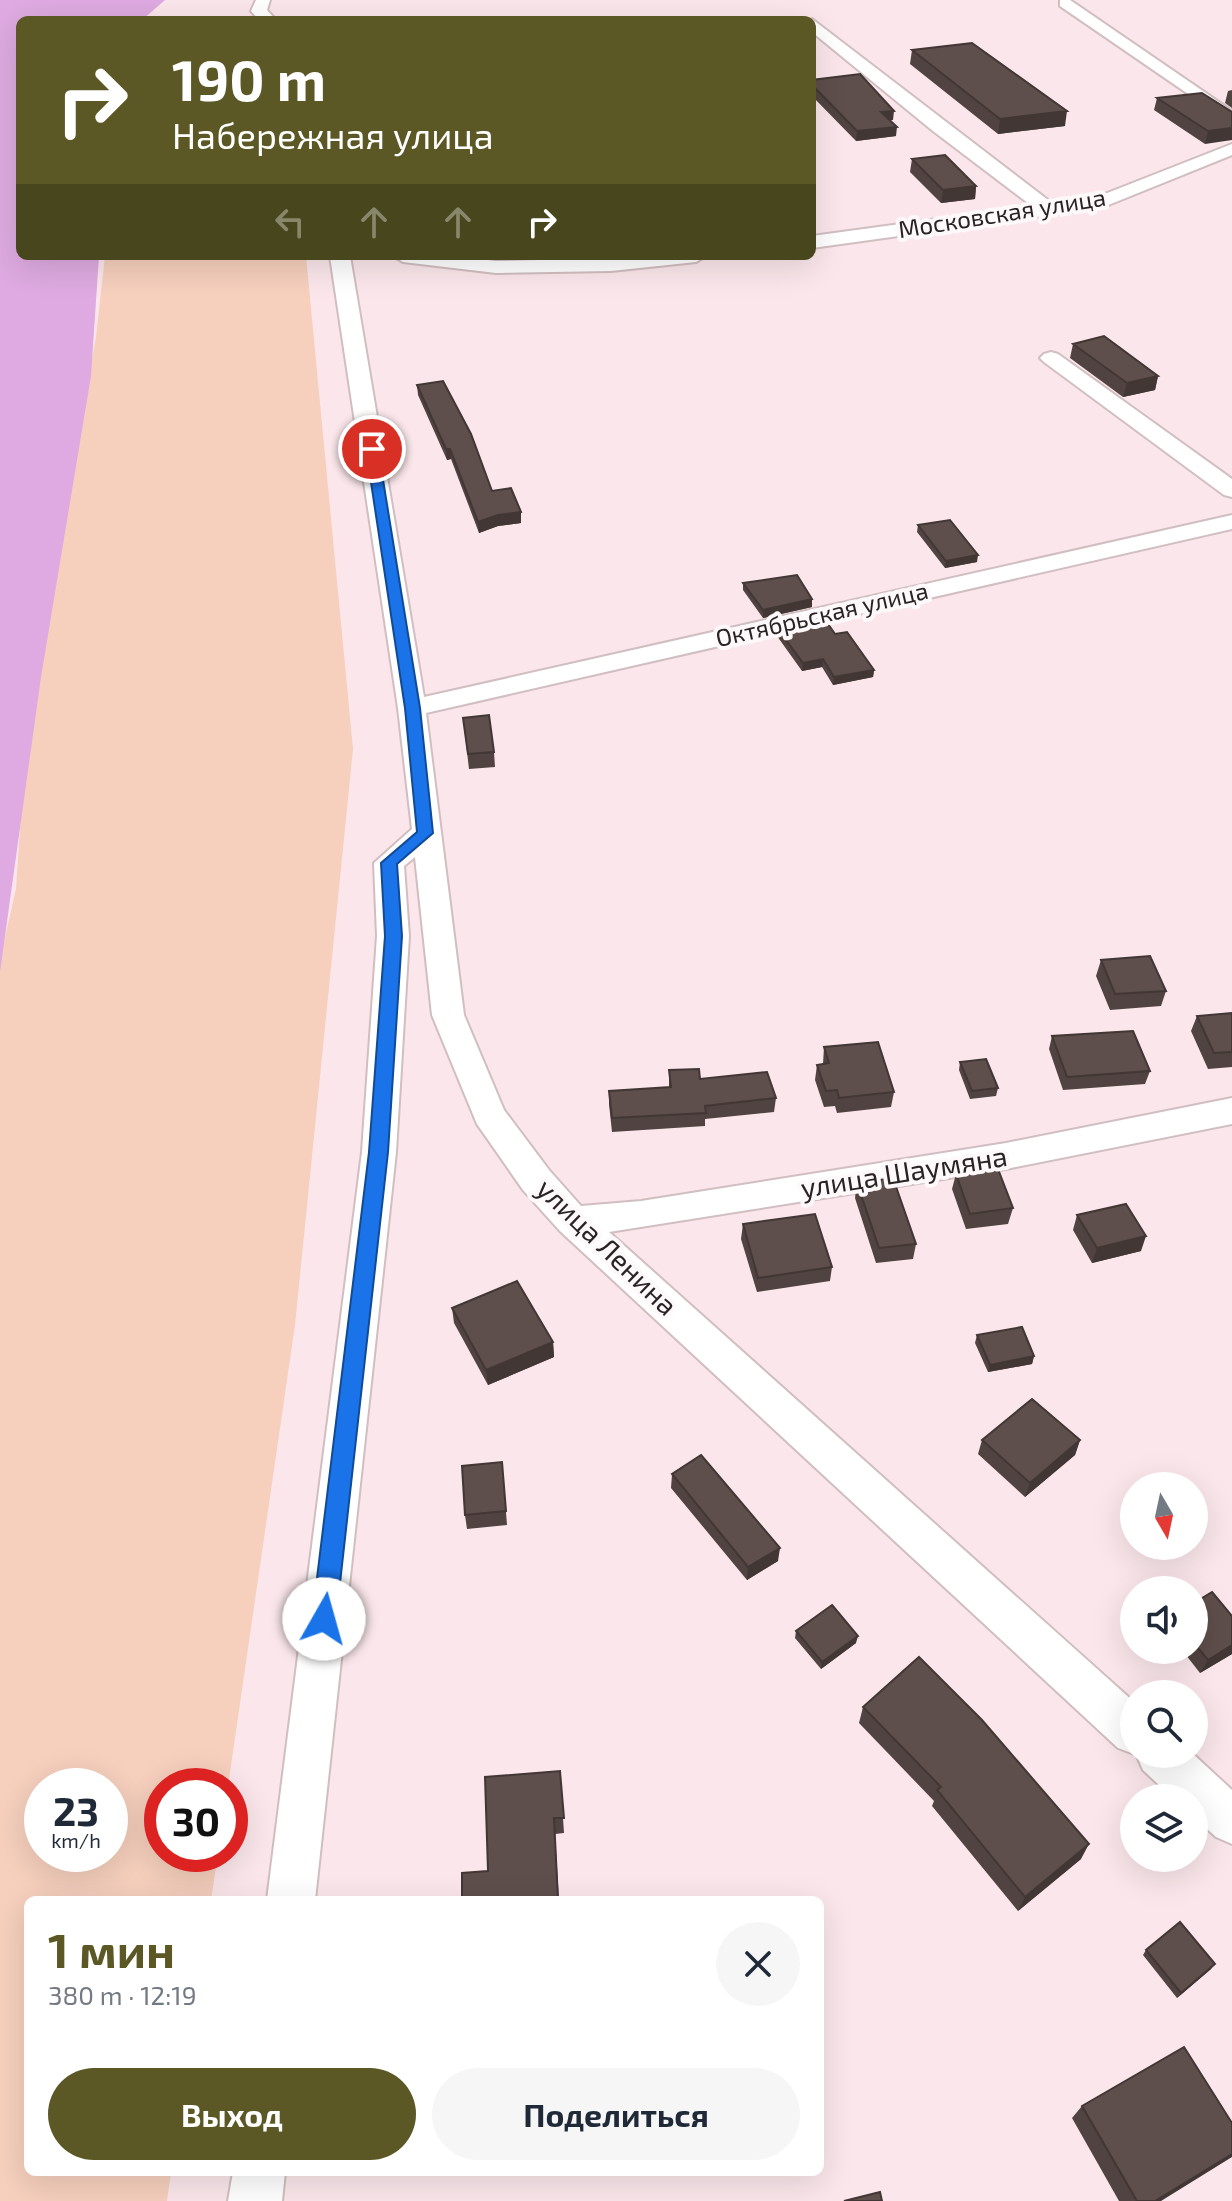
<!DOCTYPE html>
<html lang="ru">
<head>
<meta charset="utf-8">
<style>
  :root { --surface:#fff; --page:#f6f6f7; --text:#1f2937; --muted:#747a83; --accent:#5b5825 }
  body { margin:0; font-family:"Exo 2",sans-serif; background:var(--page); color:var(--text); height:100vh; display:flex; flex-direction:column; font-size:30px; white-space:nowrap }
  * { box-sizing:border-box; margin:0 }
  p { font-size:26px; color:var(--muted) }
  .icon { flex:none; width:44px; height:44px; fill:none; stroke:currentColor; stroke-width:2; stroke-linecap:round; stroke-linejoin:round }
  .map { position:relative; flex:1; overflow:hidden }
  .sheet { position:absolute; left:24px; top:1896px; width:800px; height:280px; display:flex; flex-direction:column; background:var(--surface); border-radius:12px; box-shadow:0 8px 32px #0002 }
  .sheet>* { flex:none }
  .banner { position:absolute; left:16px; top:16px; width:800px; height:244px; border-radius:12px; box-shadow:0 8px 32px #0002; background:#5b5825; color:#fff; overflow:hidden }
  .needle { width:52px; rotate:171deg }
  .tools { position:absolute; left:1120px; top:1472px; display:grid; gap:16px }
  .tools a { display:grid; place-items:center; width:88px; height:88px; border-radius:50%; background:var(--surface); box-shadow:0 8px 32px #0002; font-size:40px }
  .speed { position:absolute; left:24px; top:1768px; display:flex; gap:16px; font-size:40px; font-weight:700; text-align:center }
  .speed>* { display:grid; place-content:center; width:104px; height:104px; border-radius:50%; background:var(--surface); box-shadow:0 8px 32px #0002; line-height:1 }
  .speed small { font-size:20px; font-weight:400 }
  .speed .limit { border:12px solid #d22; background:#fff; color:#111 }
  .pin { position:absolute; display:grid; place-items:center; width:68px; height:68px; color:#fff; margin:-34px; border:4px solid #fff; border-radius:50%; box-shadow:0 2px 8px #0007 }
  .me { position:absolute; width:88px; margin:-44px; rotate:7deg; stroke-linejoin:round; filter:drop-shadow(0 0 6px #0008) }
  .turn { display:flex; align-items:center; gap:28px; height:168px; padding:0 24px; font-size:36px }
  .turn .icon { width:104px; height:104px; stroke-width:2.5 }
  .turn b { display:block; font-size:56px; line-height:68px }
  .lanes { display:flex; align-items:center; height:76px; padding:0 24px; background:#0003; justify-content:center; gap:40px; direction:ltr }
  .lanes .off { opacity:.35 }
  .round { display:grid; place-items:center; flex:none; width:84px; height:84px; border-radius:42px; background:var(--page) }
  .summary { display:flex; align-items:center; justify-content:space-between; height:136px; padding:0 24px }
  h1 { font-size:48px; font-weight:700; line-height:60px; color:var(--accent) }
  .action { display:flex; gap:16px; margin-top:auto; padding:16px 24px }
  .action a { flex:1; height:92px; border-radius:48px; background:var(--accent); color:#fff; font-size:32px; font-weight:700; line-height:92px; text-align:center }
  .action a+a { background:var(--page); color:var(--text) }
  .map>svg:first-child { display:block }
</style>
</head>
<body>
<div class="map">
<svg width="1232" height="2201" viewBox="0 0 1232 2201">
  <rect width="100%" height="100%" fill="#fbe7eb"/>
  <path fill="#f6cfbd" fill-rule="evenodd" d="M 105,256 L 306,256 L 353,749 L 295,1325 L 228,1786 L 162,1786 L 162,1854 L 218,1854 L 211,1900 L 28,1900 L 28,2172 L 171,2172 L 167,2201 L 0,2201 L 0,959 L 16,889 L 28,711 L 96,337 ZM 42,1786 L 110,1786 L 110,1854 L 42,1854 Z"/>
  <path fill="#deaae1" d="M 0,0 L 165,0 L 142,20 L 20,20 L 20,256 L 99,256 L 91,376 L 41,677 L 0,972 Z"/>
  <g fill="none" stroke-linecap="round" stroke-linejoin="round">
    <g stroke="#d1bec1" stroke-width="4">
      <path id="minor" d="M 256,0 L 270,0 L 267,10 L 276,20 L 259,20 L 251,11 Z
        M 1060,0 L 1070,0 L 1232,111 L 1232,124 L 1060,6 Z
        M 812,19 L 1052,203 L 1097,197 L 1232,144 L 1232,155 L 1101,208 L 812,248 L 812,236 L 1032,206 L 933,131 L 812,32 Z
        M 330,256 L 350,256 L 424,697 L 1232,515 L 1232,529 L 426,713 L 464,1015 L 504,1110 L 549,1170 L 581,1206 L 641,1201 L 1006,1143 L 1232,1098 L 1232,1124 L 1006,1169 L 609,1232 L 1134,1702 L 1134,1754 L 1118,1748 L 560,1231 L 523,1190 L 477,1124 L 432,1015 L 415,857 L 404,866 L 409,936 L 396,1152 L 315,1900 L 267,1900 L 362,1152 L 377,936 L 374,863 L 412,829 L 398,708 Z
        M 393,256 L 452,256 L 496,261 L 706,256 L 696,262 L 611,271 L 496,273 L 403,262 Z
        M 1051,352 L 1058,354 L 1232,479 L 1232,497 L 1224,495 L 1044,362 L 1040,358 L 1044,354 Z
        M 1136,1754 L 1193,1754 L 1232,1790 L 1232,1844 L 1216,1837 L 1194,1817 L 1194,1798 L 1173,1798 L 1143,1770 Z
        M 233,2172 L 285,2172 L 282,2201 L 228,2201 Z"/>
    </g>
    <use href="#minor" fill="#fff" fill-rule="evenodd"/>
  </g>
  <path fill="#514341" d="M 912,50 L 1065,126 L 998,134 L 910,64 Z
    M 812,80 L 893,120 L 890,120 L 896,136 L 856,141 L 812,96 Z
    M 1232,90 L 1232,108 L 1225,103 L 1228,91 Z
    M 1157,98 L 1232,112 L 1205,144 L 1154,110 Z
    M 912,159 L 976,186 L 975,199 L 941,203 L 910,172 Z
    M 1073,344 L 1158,376 L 1155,390 L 1123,397 L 1070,358 Z
    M 417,385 L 492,491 L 521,523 L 498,526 L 479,533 L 451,459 L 447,460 L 418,395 Z
    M 918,525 L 977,562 L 945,568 L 917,532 Z
    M 743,583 L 812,599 L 812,607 L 763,618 L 743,590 Z
    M 777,628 L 835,634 L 874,670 L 873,677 L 833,685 L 822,667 L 802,671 L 777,636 Z
    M 463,718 L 494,752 L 495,767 L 469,769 Z
    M 1101,960 L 1166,991 L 1161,1006 L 1110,1010 L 1096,976 Z
    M 1232,1013 L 1232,1067 L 1208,1069 L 1191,1031 L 1197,1016 Z
    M 1052,1036 L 1150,1071 L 1145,1084 L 1063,1090 L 1049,1049 Z
    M 824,1047 L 894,1092 L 891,1107 L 837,1113 L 835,1106 L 824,1107 L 815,1080 L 817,1065 L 823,1064 Z
    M 960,1062 L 998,1088 L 996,1096 L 970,1099 L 959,1070 Z
    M 669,1070 L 776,1098 L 774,1112 L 705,1119 L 705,1126 L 612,1132 L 609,1104 L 609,1091 L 669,1087 Z
    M 956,1174 L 1013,1208 L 1008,1224 L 966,1229 L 952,1189 Z
    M 857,1183 L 916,1244 L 913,1259 L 876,1263 L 855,1198 Z
    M 1077,1215 L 1141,1251 L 1092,1263 L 1073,1230 Z
    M 743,1224 L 832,1267 L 830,1281 L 757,1292 L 741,1239 Z
    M 452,1308 L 553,1342 L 554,1357 L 488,1385 L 454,1323 Z
    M 977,1335 L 1034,1356 L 1032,1364 L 988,1372 L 975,1343 Z
    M 982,1440 L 1080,1440 L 1075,1455 L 1025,1497 L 978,1454 Z
    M 502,1462 L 507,1525 L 467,1529 L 465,1515 Z
    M 672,1474 L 778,1561 L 747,1580 L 671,1488 Z
    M 1194,1603 L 1232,1654 L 1200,1673 L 1182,1650 L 1194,1650 Z
    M 796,1631 L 856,1643 L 821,1669 L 795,1638 Z
    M 863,1707 L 1081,1859 L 1018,1911 L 932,1806 L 934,1801 L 859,1723 Z
    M 560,1771 L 564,1833 L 555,1834 L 559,1900 L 488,1871 Z
    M 1146,1950 L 1211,1969 L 1177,1998 L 1143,1955 Z
    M 1082,2106 L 1161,2201 L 1119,2201 L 1072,2118 Z"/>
  <path fill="#423735" d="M 894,111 L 893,120 L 880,121 L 881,112 Z
    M 1067,111 L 1065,126 L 998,134 L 1000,119 Z
    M 897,127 L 896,136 L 856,141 L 857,131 Z
    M 1232,128 L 1232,140 L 1205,144 L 1208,131 Z
    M 976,186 L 975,199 L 941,203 L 943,190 Z
    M 1158,376 L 1155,390 L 1123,397 L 1127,383 Z
    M 446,449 L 450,449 L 451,459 L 447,460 Z
    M 521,512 L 521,523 L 498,526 L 479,533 L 478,522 L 498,515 Z
    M 978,555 L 977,562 L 945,568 L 946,561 Z
    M 812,599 L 812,607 L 763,618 L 763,610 Z
    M 823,659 L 822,667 L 802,671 L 803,663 Z
    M 874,670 L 873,677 L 833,685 L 834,677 Z
    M 1146,1236 L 1141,1251 L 1092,1263 L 1097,1248 Z
    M 553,1342 L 554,1357 L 488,1385 L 486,1370 Z
    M 1034,1356 L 1032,1364 L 988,1372 L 990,1365 Z
    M 1080,1440 L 1075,1455 L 1025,1497 L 1030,1483 Z
    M 780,1548 L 778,1561 L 747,1580 L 748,1567 Z
    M 858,1636 L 856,1643 L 821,1669 L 822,1662 Z
    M 1232,1645 L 1232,1654 L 1200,1673 L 1208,1660 Z
    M 1089,1844 L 1081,1859 L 1018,1911 L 1025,1897 Z
    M 1215,1964 L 1211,1969 L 1177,1998 L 1181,1993 Z
    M 1232,2154 L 1232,2157 L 1161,2201 L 1155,2201 Z"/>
  <path fill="#5e4e4c" stroke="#423735" stroke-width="2" d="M 972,43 L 1067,111 L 1000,119 L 912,50 Z
    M 860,74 L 894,111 L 881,112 L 897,127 L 857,131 L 812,85 L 812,80 Z
    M 1202,93 L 1232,112 L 1232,128 L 1208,131 L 1157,98 Z
    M 945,155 L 976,186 L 943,190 L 912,159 Z
    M 1104,336 L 1158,376 L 1127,383 L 1073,344 Z
    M 443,381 L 471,434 L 492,491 L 511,488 L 521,512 L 498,515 L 478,522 L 450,449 L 446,449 L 417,385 Z
    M 950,520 L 978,555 L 946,561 L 918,525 Z
    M 797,575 L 812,599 L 763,610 L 743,583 Z
    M 824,618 L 835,634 L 847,632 L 874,670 L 834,677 L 823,659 L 803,663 L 777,628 Z
    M 489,715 L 494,752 L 468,754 L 463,718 Z
    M 1150,956 L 1166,991 L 1115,994 L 1101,960 Z
    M 1232,1013 L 1232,1052 L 1214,1053 L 1197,1016 Z
    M 1133,1031 L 1150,1071 L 1067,1077 L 1052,1036 Z
    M 878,1042 L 894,1092 L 839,1098 L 837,1090 L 826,1091 L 817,1065 L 829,1063 L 824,1047 Z
    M 986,1059 L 998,1088 L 972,1091 L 960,1062 Z
    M 699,1069 L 700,1079 L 767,1072 L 776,1098 L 705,1106 L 706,1113 L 612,1118 L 609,1091 L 671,1087 L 669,1070 Z
    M 998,1169 L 1013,1208 L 970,1214 L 956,1174 Z
    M 893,1178 L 916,1244 L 879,1248 L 857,1183 Z
    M 1126,1204 L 1146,1236 L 1097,1248 L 1077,1215 Z
    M 815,1214 L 832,1267 L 758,1278 L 743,1224 Z
    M 517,1281 L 553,1342 L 486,1370 L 452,1308 Z
    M 1022,1327 L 1034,1356 L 990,1365 L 977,1335 Z
    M 1032,1399 L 1080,1440 L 1030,1483 L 982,1440 Z
    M 701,1455 L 780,1548 L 748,1567 L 672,1474 Z
    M 502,1462 L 506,1511 L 465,1515 L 462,1466 Z
    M 1212,1592 L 1232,1616 L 1232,1645 L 1208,1660 L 1194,1643 L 1194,1603 Z
    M 832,1605 L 858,1636 L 822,1662 L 796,1631 Z
    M 919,1657 L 982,1720 L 1089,1844 L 1025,1897 L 937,1790 L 941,1787 L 863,1707 Z
    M 560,1771 L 564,1818 L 554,1818 L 558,1900 L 462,1900 L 462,1873 L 488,1871 L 485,1777 Z
    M 1180,1922 L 1215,1964 L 1181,1993 L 1146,1950 Z
    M 1184,2047 L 1232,2123 L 1232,2154 L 1155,2201 L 1137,2201 L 1082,2106 Z
    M 880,2192 L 882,2201 L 844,2201 Z"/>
  <path fill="#1a73e8" stroke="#114b97" stroke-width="2" d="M 372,446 L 378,449 L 420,708 L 433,833 L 397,864 L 402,936 L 388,1152 L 336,1619 L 332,1627 L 324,1630 L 316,1627 L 312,1619 L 369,1152 L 385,936 L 381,863 L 417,832 L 405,708 L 366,449 Z"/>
  <g text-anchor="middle" stroke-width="8" stroke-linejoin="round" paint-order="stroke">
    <g font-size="24" fill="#2a2324" stroke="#fdf9fa">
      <text transform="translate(1002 214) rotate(-9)" y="8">Московская улица</text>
      <text transform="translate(822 615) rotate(-13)" y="8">Октябрьская улица</text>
    </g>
    <g font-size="28" fill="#2a2324" stroke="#fdf9fa">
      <text transform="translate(904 1172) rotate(-9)" y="10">улица Шаумяна</text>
      <text transform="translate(607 1247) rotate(44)" y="10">улица Ленина</text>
    </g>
  </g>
</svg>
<div class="tools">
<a><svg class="needle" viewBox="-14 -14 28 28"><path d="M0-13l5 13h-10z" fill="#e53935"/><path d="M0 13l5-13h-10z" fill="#747a83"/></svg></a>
<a><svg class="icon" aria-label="sound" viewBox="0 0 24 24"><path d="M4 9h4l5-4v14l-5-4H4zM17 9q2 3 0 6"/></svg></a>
<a><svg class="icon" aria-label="search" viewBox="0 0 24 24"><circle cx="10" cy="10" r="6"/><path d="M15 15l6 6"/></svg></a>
<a><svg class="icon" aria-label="layers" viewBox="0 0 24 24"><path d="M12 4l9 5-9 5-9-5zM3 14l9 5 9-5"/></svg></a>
</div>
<div class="speed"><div>23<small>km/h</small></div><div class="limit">30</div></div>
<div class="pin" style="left:372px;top:449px;background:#d93025"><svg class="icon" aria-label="arrive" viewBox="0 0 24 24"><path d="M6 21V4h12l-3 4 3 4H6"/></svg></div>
<svg class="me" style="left:324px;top:1619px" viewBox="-20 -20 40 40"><circle r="19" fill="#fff"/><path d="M0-13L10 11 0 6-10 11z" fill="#1a73e8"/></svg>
<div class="banner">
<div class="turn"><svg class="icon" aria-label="right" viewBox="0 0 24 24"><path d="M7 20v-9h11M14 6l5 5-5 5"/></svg><div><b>190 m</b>Набережная улица</div></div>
<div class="lanes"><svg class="icon off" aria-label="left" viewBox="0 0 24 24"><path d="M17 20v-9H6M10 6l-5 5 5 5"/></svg><svg class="icon off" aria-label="ahead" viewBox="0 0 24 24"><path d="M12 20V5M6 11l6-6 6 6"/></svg><svg class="icon off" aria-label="ahead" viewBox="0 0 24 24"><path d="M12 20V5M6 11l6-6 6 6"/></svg><svg class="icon" aria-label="right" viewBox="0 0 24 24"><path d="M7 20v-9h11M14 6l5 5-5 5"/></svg></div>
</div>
<section class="sheet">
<div class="summary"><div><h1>1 мин</h1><p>380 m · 12:19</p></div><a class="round"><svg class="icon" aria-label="close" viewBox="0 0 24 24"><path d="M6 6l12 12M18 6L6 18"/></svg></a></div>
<div class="action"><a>Выход</a><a>Поделиться</a></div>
</section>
</div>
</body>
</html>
